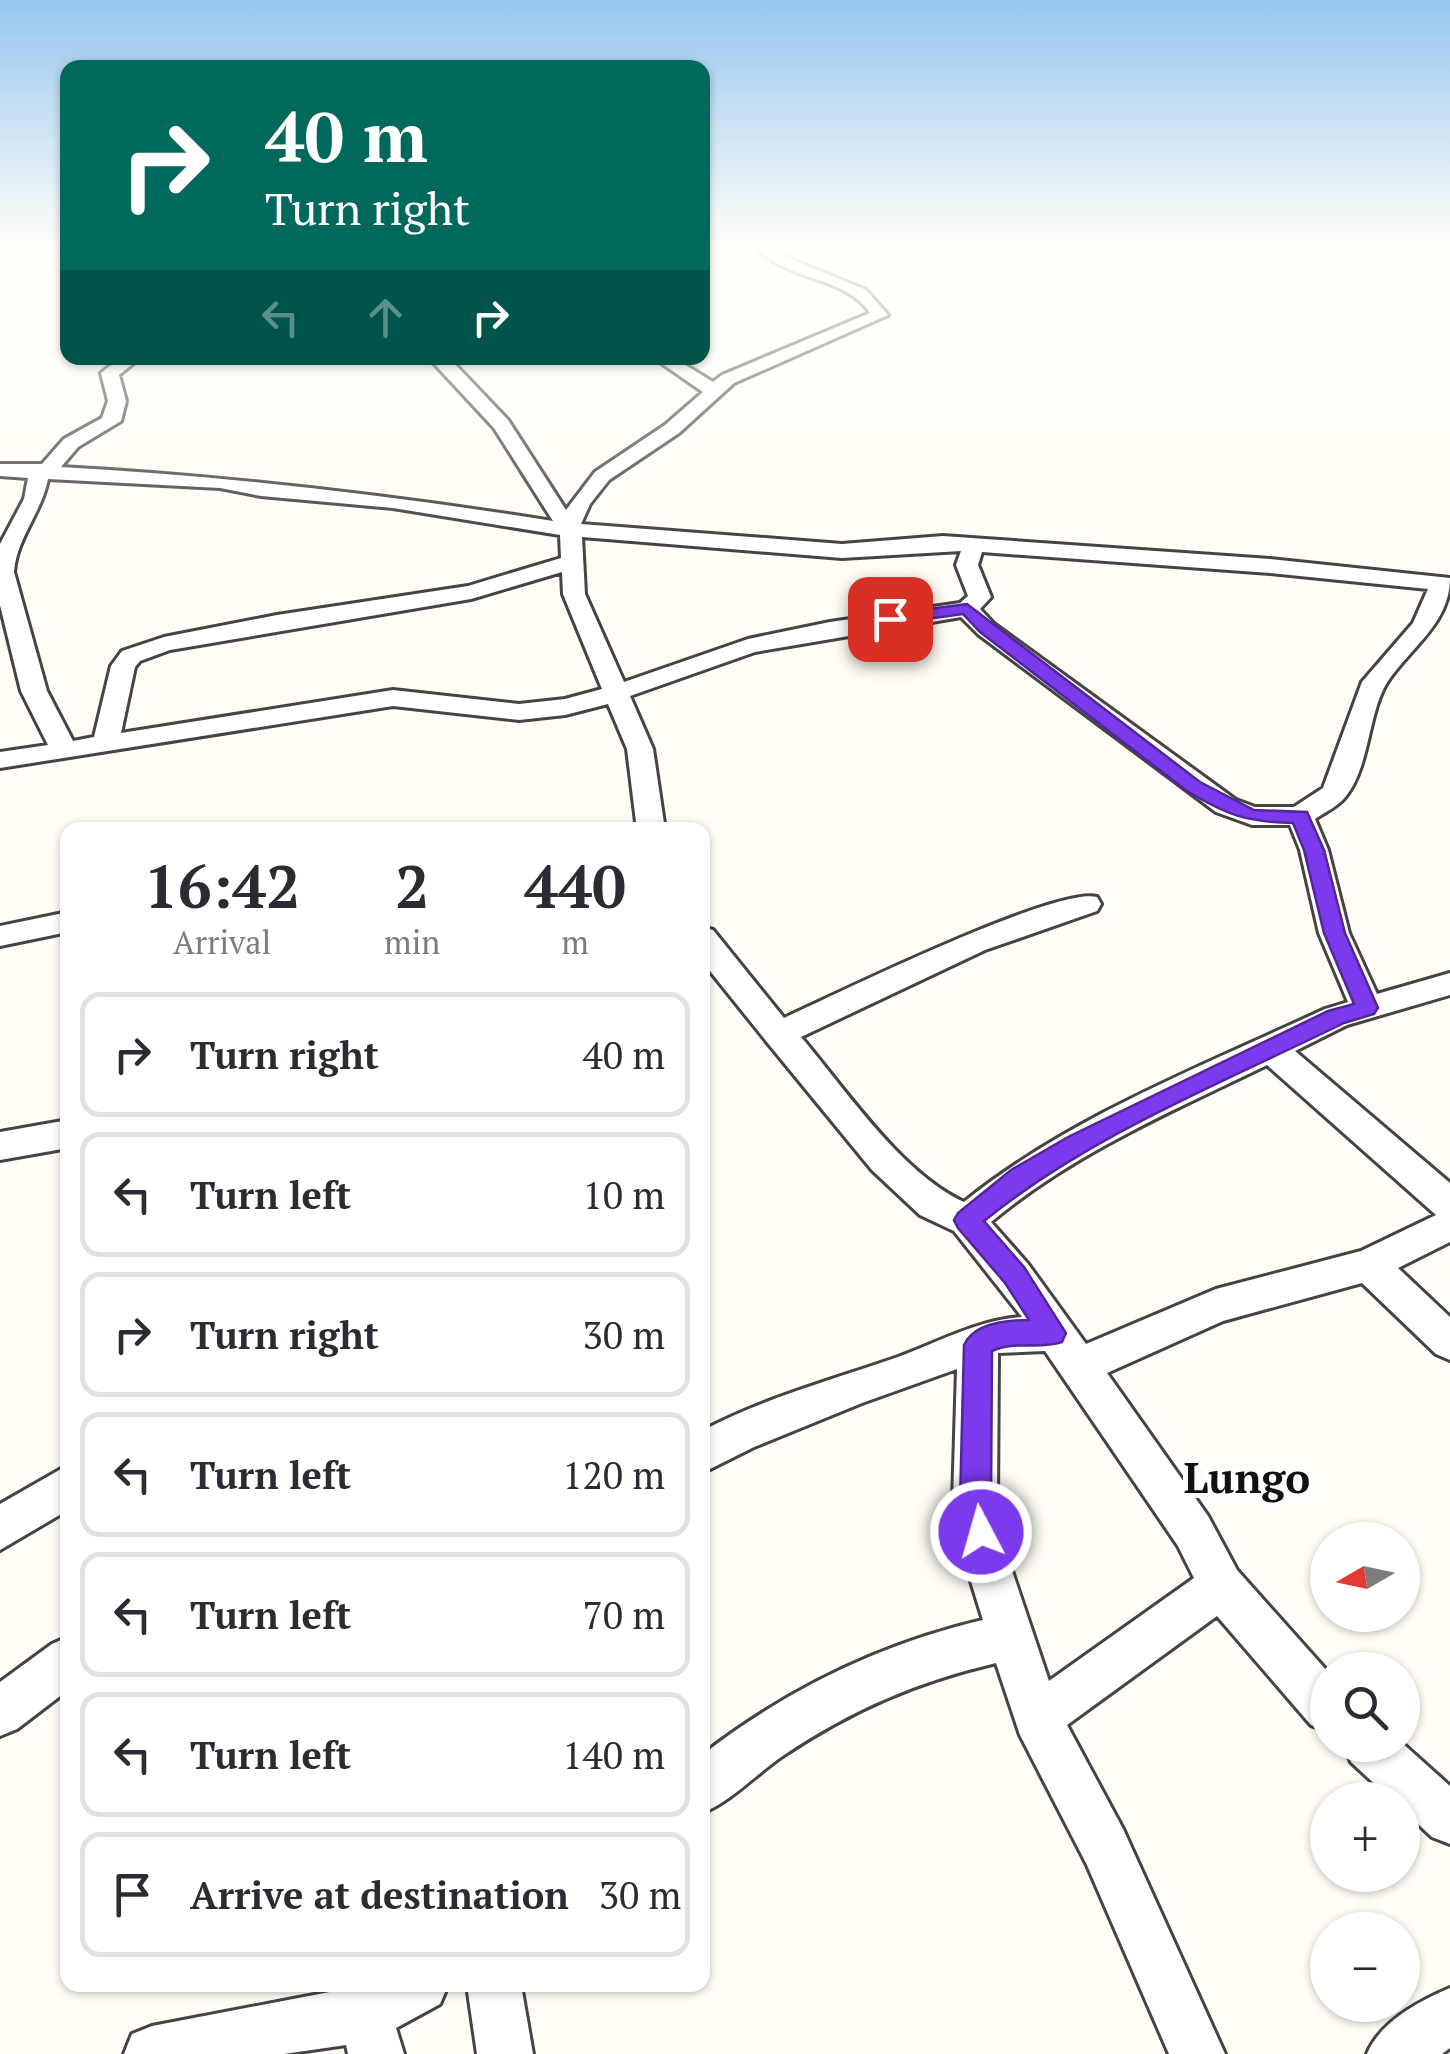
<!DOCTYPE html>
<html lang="en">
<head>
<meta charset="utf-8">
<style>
  :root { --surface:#fff; --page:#f7f7f7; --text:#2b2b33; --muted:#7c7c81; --line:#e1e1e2 }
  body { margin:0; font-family:"PT Serif",serif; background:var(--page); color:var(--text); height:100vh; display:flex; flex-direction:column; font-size:38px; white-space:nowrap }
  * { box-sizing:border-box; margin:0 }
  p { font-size:32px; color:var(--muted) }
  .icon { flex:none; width:55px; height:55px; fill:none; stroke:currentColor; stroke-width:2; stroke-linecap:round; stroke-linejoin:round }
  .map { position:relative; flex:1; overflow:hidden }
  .side { position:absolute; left:60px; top:822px; width:650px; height:1170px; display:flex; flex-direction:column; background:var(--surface); border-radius:20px; box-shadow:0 2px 8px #0004 }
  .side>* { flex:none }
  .top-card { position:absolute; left:60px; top:60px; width:650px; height:305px; border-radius:20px; box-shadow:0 2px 8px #0004; background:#00695c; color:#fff; overflow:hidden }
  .needle { width:65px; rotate:261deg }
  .fabs { position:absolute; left:1310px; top:1522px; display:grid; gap:20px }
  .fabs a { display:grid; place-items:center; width:110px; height:110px; border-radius:50%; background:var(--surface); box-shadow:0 2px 8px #0004; font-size:50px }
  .pin { position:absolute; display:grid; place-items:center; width:85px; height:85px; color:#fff; margin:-42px; border-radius:20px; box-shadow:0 5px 15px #0006 }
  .me { position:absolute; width:110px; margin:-55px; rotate:354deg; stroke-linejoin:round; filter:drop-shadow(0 0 8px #0008) }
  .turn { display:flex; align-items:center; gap:35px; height:210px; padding:0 40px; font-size:45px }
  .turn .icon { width:130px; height:130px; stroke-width:2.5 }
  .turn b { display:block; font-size:70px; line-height:85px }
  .lanes { display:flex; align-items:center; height:95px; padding:0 40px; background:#0003; justify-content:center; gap:50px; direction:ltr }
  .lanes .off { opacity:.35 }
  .eta { display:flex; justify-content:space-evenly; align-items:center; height:170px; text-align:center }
  .eta b { font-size:60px; font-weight:800; line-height:70px }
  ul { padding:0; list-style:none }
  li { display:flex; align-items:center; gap:30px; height:125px; margin:0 20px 15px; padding:0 20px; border:5px solid var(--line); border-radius:20px }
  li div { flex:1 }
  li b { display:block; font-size:38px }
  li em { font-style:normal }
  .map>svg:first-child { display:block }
</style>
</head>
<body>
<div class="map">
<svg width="1450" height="2054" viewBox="0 0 1450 2054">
  <rect width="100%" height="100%" fill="#fffdf5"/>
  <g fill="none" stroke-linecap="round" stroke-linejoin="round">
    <g stroke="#444" stroke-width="6">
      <path id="minor" d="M 758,249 L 775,249 L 798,262 L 866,290 L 888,315 L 734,383 L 679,433 L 609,480 L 590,504 L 581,524 L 842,544 L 943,536 L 1270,559 L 1450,578 C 1450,623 1411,647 1388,681 C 1368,711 1370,766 1346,796 C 1339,806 1325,812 1315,819 L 1328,850 L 1349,933 L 1377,994 L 1450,973 L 1450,995 L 1347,1025 L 1295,1051 L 1450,1183 L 1450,1242 L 1398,1268 L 1450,1317 L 1450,1360 L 1436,1354 L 1362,1283 L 1223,1321 L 1107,1373 L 1208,1516 L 1237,1570 L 1328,1672 L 1328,1732 L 1311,1725 L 1217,1616 L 1067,1725 L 1123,1829 L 1225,2054 L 1169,2054 L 1087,1865 L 1020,1735 L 996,1663 C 916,1682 853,1709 784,1755 C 757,1773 732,1801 702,1813 L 702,1755 C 786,1690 880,1644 983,1620 L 965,1562 L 953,1502 L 957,1369 L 862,1403 L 754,1447 L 702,1473 L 702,1431 C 764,1398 832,1380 898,1357 C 939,1342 978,1320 1022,1317 L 954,1231 L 920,1215 L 872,1170 L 767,1042 L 702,961 L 702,927 L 713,930 L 784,1018 C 834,995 1056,886 1097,897 L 1101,904 L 1097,911 L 985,950 L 801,1037 C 846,1090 901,1173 964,1202 C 1069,1117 1203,1066 1325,1009 L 1348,1002 L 1319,933 L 1300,850 L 1290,825 L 1252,825 L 1216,812 L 978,634 L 961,617 L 755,652 L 630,696 L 653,749 L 665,830 L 637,830 L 627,749 L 608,704 L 565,715 L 519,720 L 393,706 L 0,768 L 0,752 L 48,745 L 21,691 L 0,605 L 0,544 L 24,499 L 28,478 L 0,476 L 0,464 L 42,464 L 64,439 L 102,418 L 108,401 L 101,373 L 120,358 L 140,358 L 119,375 L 126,401 L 121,421 L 78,447 L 61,467 C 226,476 389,495 553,521 L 494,428 L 429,358 L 449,358 L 508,420 L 566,510 L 595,472 L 665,425 L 703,392 L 654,358 L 674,358 L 713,382 L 722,375 L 870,313 C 846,276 788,281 758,249 ZM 48,479 L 220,488 L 261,496 L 393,508 L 560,535 L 561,558 L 468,586 L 277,615 L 164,637 L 122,651 L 111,666 L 94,737 L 73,741 L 47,691 L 14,572 C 16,539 42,512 48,479 ZM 582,537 L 842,558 L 961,551 L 956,565 L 968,596 L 960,603 L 830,622 L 748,639 L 624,682 L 585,594 ZM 982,552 L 1270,573 L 1428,589 L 1413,623 L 1362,682 L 1323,788 L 1294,807 L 1255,807 L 1236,800 L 994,624 L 980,609 L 991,597 L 978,565 ZM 562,572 L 563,594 L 602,689 L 565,699 L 519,704 L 393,690 L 121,733 L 135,667 L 140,661 L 170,650 L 471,599 ZM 1267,1065 L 1436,1215 L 1361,1251 L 1216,1289 L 1086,1344 L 1028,1264 L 991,1222 C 1072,1154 1172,1111 1267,1065 ZM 1045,1351 L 1178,1546 L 1194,1578 L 1049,1681 L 1009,1562 L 997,1502 L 998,1353 Z
        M 68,912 L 68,932 L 0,946 L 0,926 Z
        M 68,1120 L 68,1148 L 0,1160 L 0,1132 Z
        M 68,1465 L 68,1510 L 0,1550 L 0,1504 Z
        M 68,1637 L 68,1690 L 17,1729 L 0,1736 L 0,1682 L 52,1644 Z
        M 1402,1743 L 1450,1786 L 1450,1844 L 1432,1837 L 1402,1809 L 1402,1800 L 1392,1800 L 1351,1762 L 1344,1745 Z
        M 366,1985 L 448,1985 L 440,2004 L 396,2028 L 404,2054 L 348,2054 L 346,2045 L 284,2054 L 124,2054 L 132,2034 L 152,2026 Z
        M 467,1985 L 521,1985 L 533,2054 L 477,2054 Z
        M 1450,1988 L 1450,2048 L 1442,2054 L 1367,2054 C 1380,2022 1419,2001 1450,1988 Z"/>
    </g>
    <use href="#minor" fill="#fff" fill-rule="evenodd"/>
  </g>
  <linearGradient id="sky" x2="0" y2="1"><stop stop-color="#95c6ee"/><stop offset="0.46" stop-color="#fffefa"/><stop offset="1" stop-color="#fffefa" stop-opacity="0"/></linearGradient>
  <rect width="1450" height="536" fill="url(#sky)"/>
  <path fill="#7c3aed" stroke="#51269a" stroke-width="2.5" d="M 967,604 L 1200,782 L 1254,810 L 1307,812 L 1324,850 L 1345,933 L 1378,1008 L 1374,1014 L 1344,1023 C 1222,1083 1090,1135 984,1221 L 1024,1267 L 1066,1333 L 1062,1342 C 1039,1350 1015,1340 992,1351 L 991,1502 L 996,1532 L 992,1543 L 981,1547 L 970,1543 L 960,1502 L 964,1345 C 974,1323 1008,1320 1029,1320 L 1005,1283 L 958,1228 L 954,1220 L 958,1213 L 1011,1170 L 1068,1137 L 1328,1011 L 1354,1004 L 1324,933 L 1304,850 L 1293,823 C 1246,822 1227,815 1187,791 L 980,632 L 963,614 L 890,624 L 882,619 L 890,614 Z"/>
  <g text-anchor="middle" stroke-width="10" stroke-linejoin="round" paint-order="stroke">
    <g font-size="42" font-weight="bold" fill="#111" stroke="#fff">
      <text x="1247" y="1493">Lungo</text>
    </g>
  </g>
</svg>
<div class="fabs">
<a><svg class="needle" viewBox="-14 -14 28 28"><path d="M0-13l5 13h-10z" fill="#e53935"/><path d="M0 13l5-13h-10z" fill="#7c7c81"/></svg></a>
<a><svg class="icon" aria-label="search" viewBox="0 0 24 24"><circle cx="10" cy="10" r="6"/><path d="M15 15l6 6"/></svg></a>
<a>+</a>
<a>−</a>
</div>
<div class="pin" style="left:890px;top:619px;background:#d93025"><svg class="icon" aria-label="arrive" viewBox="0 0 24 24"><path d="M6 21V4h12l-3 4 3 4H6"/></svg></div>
<svg class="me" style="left:981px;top:1532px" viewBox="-20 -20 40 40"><circle r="17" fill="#7c3aed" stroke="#fff" stroke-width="3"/><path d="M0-11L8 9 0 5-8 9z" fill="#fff"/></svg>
<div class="top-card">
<div class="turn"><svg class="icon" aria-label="right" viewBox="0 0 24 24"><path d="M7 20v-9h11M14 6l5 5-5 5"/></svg><div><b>40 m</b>Turn right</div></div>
<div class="lanes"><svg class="icon off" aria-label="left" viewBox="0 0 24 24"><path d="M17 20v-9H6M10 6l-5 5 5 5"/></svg><svg class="icon off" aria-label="ahead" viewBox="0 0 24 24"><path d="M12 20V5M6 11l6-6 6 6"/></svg><svg class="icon" aria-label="right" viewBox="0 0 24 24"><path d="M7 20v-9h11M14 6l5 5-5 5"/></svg></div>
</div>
<section class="side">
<div class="eta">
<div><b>16:42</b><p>Arrival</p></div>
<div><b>2</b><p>min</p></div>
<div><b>440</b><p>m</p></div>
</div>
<ul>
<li><svg class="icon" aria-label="right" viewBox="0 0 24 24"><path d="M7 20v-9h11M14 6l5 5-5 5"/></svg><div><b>Turn right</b></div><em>40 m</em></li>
<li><svg class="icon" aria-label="left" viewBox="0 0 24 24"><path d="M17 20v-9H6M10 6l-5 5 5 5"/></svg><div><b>Turn left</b></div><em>10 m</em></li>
<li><svg class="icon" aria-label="right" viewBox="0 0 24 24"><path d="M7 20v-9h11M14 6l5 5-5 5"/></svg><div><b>Turn right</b></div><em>30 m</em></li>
<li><svg class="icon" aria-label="left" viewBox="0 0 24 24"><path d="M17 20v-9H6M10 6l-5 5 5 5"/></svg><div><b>Turn left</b></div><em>120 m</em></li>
<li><svg class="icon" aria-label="left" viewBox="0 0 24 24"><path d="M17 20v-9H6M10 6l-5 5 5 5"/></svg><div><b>Turn left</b></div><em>70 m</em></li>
<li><svg class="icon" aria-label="left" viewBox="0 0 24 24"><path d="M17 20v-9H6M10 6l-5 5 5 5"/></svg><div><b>Turn left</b></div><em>140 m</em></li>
<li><svg class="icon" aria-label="arrive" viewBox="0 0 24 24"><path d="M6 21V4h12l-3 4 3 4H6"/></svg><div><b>Arrive at destination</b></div><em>30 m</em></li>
</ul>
</section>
</div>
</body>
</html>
